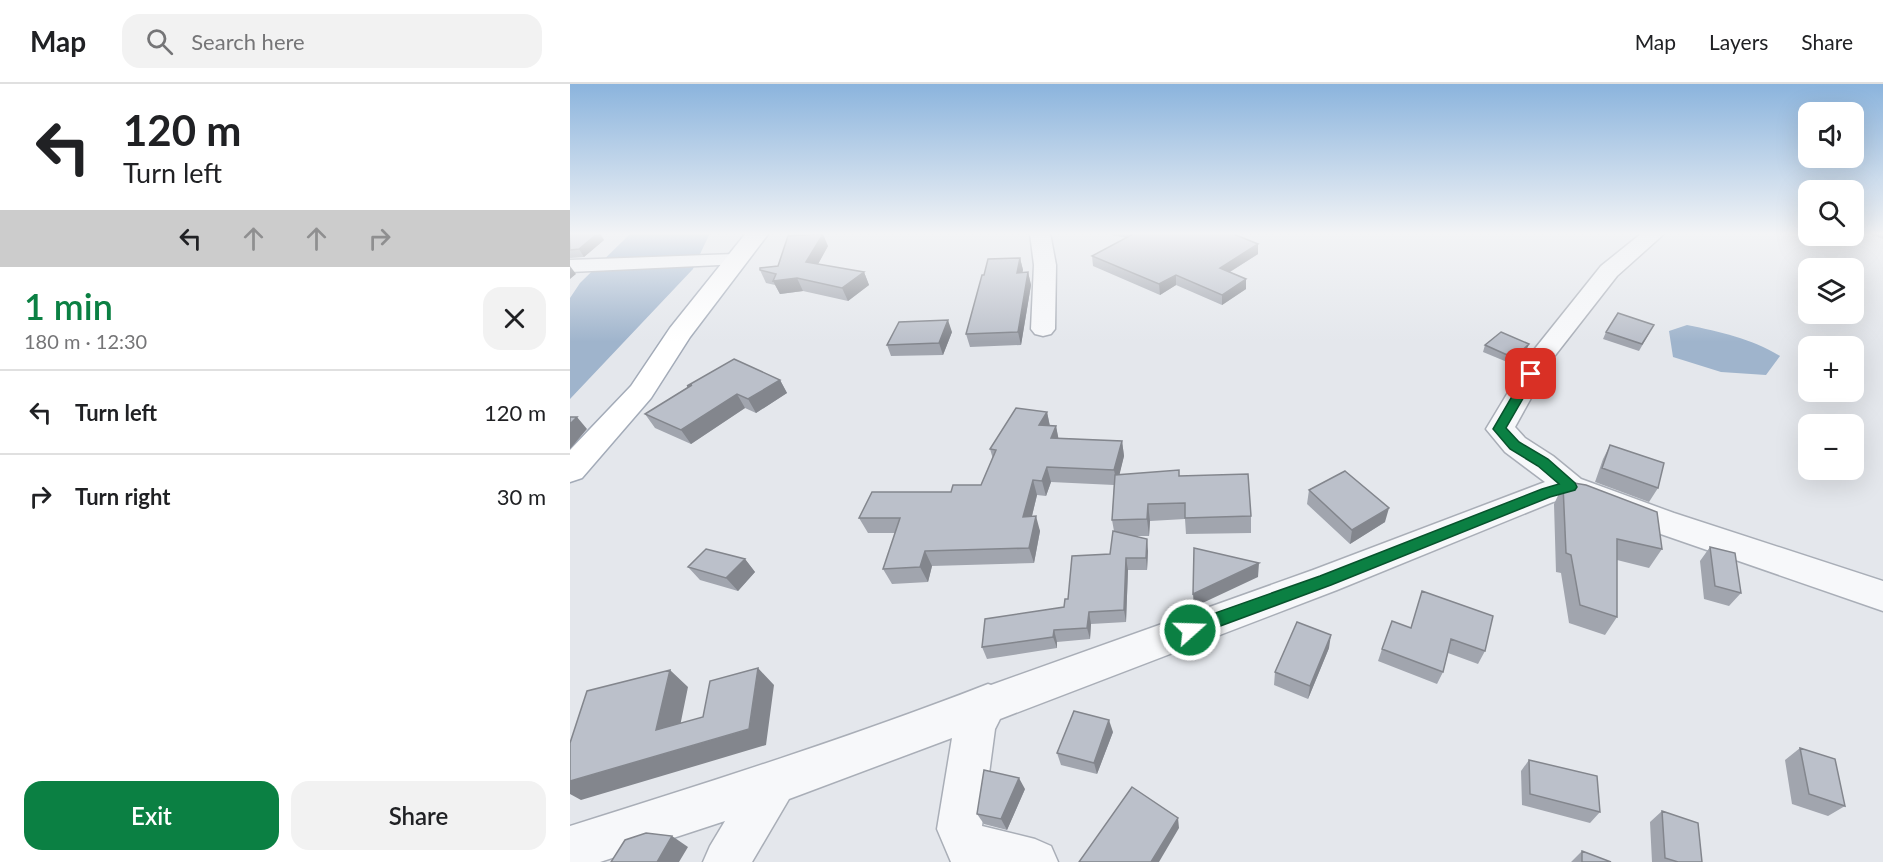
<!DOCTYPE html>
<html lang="en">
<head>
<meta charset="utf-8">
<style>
  :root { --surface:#fff; --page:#f2f2f2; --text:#202124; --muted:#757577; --line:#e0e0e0; --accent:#0b8043 }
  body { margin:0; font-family:Lato,sans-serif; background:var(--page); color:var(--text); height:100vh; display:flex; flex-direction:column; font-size:22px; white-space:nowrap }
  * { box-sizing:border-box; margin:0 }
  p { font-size:20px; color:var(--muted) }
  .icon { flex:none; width:33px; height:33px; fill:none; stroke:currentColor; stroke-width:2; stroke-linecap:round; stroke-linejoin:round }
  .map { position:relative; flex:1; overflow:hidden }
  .details { display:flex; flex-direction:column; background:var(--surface); width:570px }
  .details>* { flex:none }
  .top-card { background:#fff; color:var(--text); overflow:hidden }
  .fabs { position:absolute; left:1228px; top:18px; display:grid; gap:12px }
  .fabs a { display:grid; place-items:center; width:66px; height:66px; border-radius:12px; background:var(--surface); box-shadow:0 6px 24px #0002; font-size:30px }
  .pin { position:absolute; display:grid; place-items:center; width:51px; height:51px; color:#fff; margin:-26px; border-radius:12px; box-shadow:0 3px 9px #0006 }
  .me { position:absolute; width:66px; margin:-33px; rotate:70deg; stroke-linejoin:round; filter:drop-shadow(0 0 4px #0008) }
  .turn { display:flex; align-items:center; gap:21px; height:126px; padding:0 24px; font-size:27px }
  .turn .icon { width:78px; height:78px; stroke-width:2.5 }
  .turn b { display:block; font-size:42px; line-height:51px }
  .lanes { display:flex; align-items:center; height:57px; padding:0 24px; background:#0003; justify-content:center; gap:30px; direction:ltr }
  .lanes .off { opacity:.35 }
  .round { display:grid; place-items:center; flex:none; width:63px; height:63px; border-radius:18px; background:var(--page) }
  .overview { display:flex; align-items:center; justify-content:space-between; height:102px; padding:0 24px }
  h1 { font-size:36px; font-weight:600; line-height:45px; color:var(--accent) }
  .cta { display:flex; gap:12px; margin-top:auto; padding:12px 24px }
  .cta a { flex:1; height:69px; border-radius:18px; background:var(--accent); color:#fff; font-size:24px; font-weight:600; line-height:69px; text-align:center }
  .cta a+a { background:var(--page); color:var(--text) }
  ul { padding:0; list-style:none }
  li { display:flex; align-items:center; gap:18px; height:84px; padding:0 24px; border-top:2px solid var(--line) }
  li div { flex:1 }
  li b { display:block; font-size:22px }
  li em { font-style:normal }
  header { display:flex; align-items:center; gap:36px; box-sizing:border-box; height:84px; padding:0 30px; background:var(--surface); border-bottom:2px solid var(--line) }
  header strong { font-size:28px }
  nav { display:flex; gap:33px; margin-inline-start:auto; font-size:21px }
  .search { width:420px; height:54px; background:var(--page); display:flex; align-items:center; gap:15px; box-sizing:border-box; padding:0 21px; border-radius:18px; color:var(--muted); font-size:22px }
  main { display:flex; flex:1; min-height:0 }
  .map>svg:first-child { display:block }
</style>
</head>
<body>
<header>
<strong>Map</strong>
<div class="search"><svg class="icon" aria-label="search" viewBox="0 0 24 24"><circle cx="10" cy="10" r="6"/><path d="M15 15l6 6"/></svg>Search here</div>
<nav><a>Map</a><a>Layers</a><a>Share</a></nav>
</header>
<main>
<section class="details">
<div class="top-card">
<div class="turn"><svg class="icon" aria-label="left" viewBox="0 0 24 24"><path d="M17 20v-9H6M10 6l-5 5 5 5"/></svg><div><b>120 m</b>Turn left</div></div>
<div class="lanes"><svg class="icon" aria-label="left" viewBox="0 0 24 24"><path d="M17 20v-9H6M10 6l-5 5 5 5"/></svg><svg class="icon off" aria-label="ahead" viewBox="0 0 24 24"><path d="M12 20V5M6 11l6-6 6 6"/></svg><svg class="icon off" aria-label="ahead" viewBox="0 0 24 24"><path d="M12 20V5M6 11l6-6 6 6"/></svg><svg class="icon off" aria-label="right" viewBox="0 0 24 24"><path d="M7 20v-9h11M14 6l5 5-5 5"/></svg></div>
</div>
<div class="overview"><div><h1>1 min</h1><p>180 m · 12:30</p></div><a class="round"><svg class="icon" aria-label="close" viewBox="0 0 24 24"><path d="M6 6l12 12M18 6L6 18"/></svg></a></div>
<ul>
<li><svg class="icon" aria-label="left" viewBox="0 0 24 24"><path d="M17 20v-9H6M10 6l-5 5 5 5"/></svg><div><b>Turn left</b></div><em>120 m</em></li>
<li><svg class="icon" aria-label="right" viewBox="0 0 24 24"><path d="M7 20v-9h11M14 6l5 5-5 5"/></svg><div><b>Turn right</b></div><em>30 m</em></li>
</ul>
<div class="cta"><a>Exit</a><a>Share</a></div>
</section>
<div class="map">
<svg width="1313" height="778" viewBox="0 0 1313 778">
  <rect width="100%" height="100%" fill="#e4e7ec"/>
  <path fill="#9fb4cc" d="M 61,149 L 140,149 L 123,185 L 0,315 L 0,214 L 10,199 Z
    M 1117,241 C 1151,248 1180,254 1210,272 L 1196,291 L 1151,288 L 1103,273 L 1099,247 Z"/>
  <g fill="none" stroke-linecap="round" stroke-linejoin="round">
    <g stroke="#a9aeb7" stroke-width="3">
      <path id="minor" d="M 460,149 L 480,149 L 486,181 L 485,245 L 481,250 L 473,252 L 465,250 L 461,245 L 464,181 Z
        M 1072,149 L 1095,149 L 1047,192 L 983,274 L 945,343 L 955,354 L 983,372 L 1011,395 L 1104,429 L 1313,497 L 1313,527 L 1082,447 L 998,414 L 983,418 L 767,506 L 430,635 L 425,645 L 412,742 L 465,755 L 481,762 L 488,778 L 381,778 L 367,745 L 382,654 L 219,715 L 182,778 L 133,778 L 140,762 L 155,737 L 30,778 L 0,778 L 0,742 C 140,698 282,653 418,600 L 421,601 L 743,486 L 975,398 L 935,368 L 916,345 L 963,267 L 1031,182 Z
        M 164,170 L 171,172 L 175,176 L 171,180 L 0,188 L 0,176 Z"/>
    </g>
    <g stroke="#a3abb8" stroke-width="3">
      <path id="major" d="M 176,149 L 199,149 L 120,253 L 81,314 L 12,394 L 0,398 L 0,366 L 61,302 L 100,244 Z"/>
    </g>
    <use href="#minor" fill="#f7f8fa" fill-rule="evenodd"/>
    <use href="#major" fill="#fff" fill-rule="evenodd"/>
  </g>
  <path fill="#a1a5ae" d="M 0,149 L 34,156 L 14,173 L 0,174 Z
    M 542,149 L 661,149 L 688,170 L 660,188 L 676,205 L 652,221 L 606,201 L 590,211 L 523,182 L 522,172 L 557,154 L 542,151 Z
    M 1298,149 L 1313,149 L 1313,155 Z
    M 258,162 L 248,180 L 294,188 L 299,201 L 278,217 L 233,207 L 210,210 L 205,201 L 196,199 L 190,186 L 208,182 Z
    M 450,174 L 453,186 L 452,189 L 458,188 L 461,201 L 451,261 L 400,263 L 396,250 L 414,191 Z
    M 382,248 L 373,271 L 321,272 L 317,261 Z
    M 1036,248 L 1080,248 L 1069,267 L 1033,255 Z
    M 915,261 L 956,267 L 942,280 L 913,268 Z
    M 210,296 L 217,309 L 186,329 L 175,324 L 121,360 L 85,344 L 75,330 L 118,303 L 117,302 Z
    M 477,328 L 480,342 L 486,342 L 488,354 L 552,357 L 554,372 L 549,391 L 609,392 L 681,432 L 681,449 L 616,450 L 615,435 L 580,437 L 579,452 L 565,452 L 578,467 L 577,486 L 558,486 L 556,538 L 521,540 L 520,555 L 487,558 L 487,564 L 417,575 L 412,563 L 494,523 L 498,515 L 540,470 L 544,447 L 542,436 L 544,401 L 481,398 L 476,412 L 467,411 L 462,432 L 470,447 L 464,479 L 362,482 L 358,498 L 322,500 L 313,485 L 325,449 L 298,449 L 289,434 L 381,408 L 411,401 L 423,375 L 420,365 Z
    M 1040,361 L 1088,404 L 1079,418 L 1025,398 L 1033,375 Z
    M 993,401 L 1092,465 L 1079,484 L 1047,476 L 1047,533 L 1035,551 L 999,539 L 991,489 L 986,488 L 984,420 Z
    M 739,406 L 815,438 L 780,460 L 737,420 Z
    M 1140,463 L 1171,509 L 1159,522 L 1134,515 L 1130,477 Z
    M 175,475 L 185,488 L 168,507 L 130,496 L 118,483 Z
    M 852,507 L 915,567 L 908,580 L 878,569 L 873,588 L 867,600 L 808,577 L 812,565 L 841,544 Z
    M 759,564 L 738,615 L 704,601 L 705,588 Z
    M 543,648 L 527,690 L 491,681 L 487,669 Z
    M 1230,664 L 1275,722 L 1258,732 L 1222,720 L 1215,676 Z
    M 959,676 L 1030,728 L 1020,739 L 952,721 L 951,687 Z
    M 455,705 L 437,746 L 414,740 L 407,730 Z
    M 1092,727 L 1132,778 L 1082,778 L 1080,738 Z
    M 1012,767 L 1041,778 L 1001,778 Z"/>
  <path fill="#83868d" d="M 28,149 L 30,149 L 34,156 L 14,173 L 9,165 Z
    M 253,150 L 258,162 L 242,191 L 236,178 Z
    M 688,160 L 688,170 L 650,194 L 650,184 Z
    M 450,174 L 453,186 L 449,202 L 447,189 Z
    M 0,182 L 6,190 L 0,195 Z
    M 294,188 L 299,201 L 278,217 L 272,204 Z
    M 458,188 L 461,201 L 451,261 L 448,248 Z
    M 606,191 L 606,201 L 590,211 L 589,200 Z
    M 227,194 L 233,207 L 210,210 L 203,197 Z
    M 676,195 L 676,205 L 652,221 L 652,211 Z
    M 378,236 L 382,248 L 373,271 L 369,259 Z
    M 959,260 L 956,267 L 942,280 L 944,274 Z
    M 210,296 L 217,309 L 186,329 L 178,315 Z
    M 167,310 L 175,324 L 121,360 L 111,346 Z
    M 477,328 L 480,343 L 469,341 Z
    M 7,333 L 17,345 L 0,365 L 0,340 Z
    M 486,342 L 489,357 L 481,354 Z
    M 552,357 L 554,372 L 547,401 L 544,386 Z
    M 477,383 L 481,398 L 476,412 L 472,397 Z
    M 463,396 L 467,411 L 458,448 L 453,433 Z
    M 578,420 L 580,437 L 579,452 L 577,435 Z
    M 819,424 L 815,438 L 780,460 L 782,446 Z
    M 466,432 L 470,447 L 464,479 L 459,464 Z
    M 577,455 L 578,467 L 577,486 L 576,474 Z
    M 355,467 L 362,482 L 358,498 L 350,483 Z
    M 556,474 L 558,486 L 556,538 L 554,526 Z
    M 175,475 L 185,488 L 168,507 L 156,494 Z
    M 689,479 L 688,493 L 624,523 L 623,510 Z
    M 519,528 L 521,540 L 520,555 L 517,544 Z
    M 484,546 L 487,558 L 487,564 L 483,553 Z
    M 761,551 L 759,564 L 738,615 L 740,602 Z
    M 188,584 L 204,601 L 196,661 L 11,716 L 0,710 L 0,697 L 179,645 Z
    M 100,586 L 118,603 L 106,662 L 86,646 Z
    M 539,636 L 543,648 L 527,690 L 524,679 Z
    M 449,694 L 455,705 L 437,746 L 431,735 Z
    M 608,734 L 609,744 L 589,778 L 581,778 Z
    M 102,752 L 118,763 L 109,778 L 87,778 Z"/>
  <path fill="#bbc0ca" stroke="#83868d" stroke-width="1.5" d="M 0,149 L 28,149 L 9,165 L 0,166 Z
    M 565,149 L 661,149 L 688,160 L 650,184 L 676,195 L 652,211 L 606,191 L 589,200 L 522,172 Z
    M 253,150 L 236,178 L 294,188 L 272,204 L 227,194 L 203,197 L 206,190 L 190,186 L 190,184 L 208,182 L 218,152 Z
    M 450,174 L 447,189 L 458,188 L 448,248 L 396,250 L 412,191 L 414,191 L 418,175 Z
    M 1048,229 L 1084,241 L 1072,260 L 1036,248 Z
    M 378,236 L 369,259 L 317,261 L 329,238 Z
    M 931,248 L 959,260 L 944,274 L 915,261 Z
    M 164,275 L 210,296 L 178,315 L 167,310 L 111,346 L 75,330 L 122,301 L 117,302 Z
    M 446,324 L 477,328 L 469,341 L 486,342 L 481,354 L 552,357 L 544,386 L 477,383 L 472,397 L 463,396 L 453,433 L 466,432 L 459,464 L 355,467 L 350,483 L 313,485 L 330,434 L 289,434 L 302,408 L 381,408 L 383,401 L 411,401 L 426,366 L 420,365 Z
    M 0,333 L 7,333 L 0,340 Z
    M 1040,361 L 1094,379 L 1088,404 L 1032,384 Z
    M 609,386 L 609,392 L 678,390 L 681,432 L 615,434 L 615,419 L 578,420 L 577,435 L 542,436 L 545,391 Z
    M 775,387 L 819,424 L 782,446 L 739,406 Z
    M 1004,399 L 1016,401 L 1087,428 L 1092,465 L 1047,455 L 1047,533 L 1010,521 L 1001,471 L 996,469 L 993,401 Z
    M 543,447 L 577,455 L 576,474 L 556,474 L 554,526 L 519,528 L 517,544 L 484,546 L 483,553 L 412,563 L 415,535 L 494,523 L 495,515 L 498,515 L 502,472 L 540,470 Z
    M 1140,463 L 1165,469 L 1171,509 L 1145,502 Z
    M 624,464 L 689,479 L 623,510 Z
    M 136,465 L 175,475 L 156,494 L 118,483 Z
    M 852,507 L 923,532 L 915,567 L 881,555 L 873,588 L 812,565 L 822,537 L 841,544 Z
    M 727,538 L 761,551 L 740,602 L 705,588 Z
    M 188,584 L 179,645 L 0,697 L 0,659 L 17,607 L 100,586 L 86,646 L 133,633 L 140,597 Z
    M 504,627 L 539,636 L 524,679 L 487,669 Z
    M 1230,664 L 1265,675 L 1275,722 L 1239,710 Z
    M 959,676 L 1027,692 L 1030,728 L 960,710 Z
    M 414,686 L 449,694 L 431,735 L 407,730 Z
    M 562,703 L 608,734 L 581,778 L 509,778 Z
    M 1092,727 L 1128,739 L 1132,778 L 1108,778 L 1095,774 Z
    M 76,749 L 102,752 L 87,778 L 41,778 L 55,756 Z
    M 1012,767 L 1041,778 L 1012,778 Z"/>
  <linearGradient id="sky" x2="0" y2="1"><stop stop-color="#8bb4dd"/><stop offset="0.58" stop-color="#f3f4f6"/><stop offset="1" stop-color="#f3f4f6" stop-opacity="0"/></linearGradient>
  <rect width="1313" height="258" fill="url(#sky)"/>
  <path fill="#0b8043" stroke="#07532c" stroke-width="1.5" d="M 961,286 L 967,290 L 936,344 L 949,358 L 978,375 L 1005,399 L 1007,403 L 1005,406 L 980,413 L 761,501 L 626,551 L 620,553 L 614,551 L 612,546 L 614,540 L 750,492 L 972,405 L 989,400 L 968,382 L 940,365 L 923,345 L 955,290 Z"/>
</svg>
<div class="fabs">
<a><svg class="icon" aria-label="sound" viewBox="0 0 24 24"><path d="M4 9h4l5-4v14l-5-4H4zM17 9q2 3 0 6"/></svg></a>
<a><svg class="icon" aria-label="search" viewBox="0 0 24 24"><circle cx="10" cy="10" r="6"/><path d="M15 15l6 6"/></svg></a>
<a><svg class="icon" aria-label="layers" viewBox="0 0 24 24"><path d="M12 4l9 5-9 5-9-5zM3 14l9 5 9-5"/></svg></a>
<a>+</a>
<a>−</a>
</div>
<div class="pin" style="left:961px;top:290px;background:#d93025"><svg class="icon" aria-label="arrive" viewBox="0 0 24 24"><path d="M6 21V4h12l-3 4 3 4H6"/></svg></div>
<svg class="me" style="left:620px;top:546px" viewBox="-20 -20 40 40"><circle r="17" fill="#0b8043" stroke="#fff" stroke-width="3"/><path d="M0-11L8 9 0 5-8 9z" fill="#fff"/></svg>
</div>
</main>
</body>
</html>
